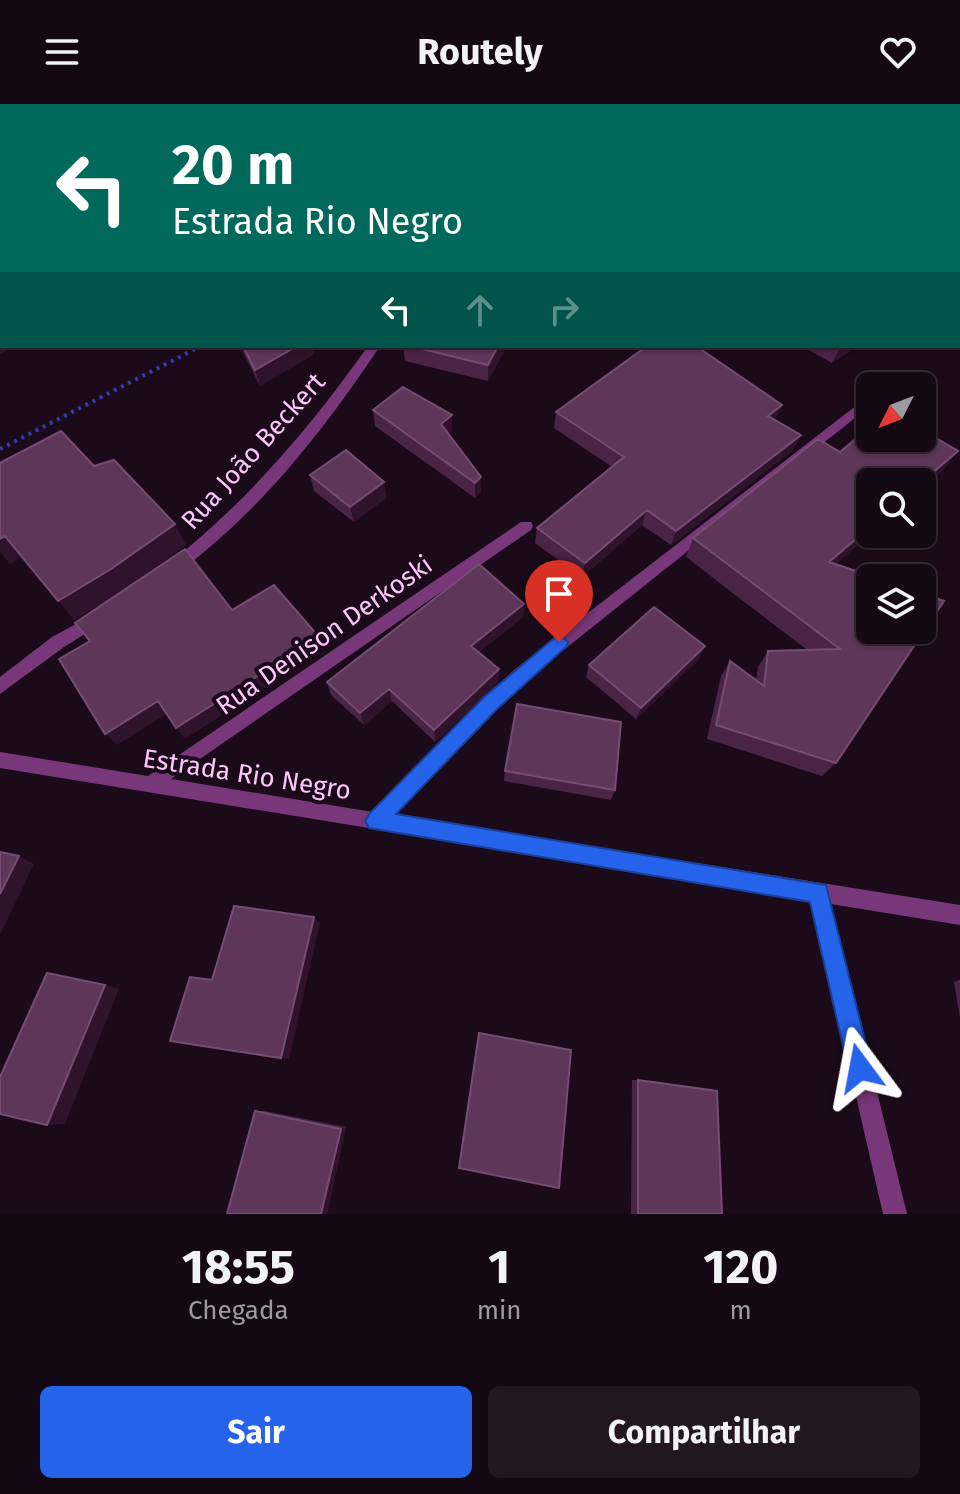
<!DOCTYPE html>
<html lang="pt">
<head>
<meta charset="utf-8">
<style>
  :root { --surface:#140814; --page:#211622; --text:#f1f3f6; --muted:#9d9aa0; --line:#332934; --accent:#2563eb }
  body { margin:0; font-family:"Fira Sans",sans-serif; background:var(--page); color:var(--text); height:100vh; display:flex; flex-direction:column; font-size:30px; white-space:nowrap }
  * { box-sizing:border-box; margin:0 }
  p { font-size:26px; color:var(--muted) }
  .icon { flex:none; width:44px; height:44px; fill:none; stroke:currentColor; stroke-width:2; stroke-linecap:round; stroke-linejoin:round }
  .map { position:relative; height:1110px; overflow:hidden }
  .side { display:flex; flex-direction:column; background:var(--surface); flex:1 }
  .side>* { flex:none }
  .hud { position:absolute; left:0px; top:0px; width:960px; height:244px; box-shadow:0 2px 6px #0004,0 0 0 2px var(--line); background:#00695c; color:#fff; overflow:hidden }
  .needle { width:52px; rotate:228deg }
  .tools { position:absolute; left:856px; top:268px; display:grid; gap:16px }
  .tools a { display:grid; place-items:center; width:80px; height:80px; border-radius:12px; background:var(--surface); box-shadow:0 2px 6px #0004,0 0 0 2px var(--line); font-size:40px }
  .pin { position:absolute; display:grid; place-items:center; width:68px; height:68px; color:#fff; margin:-82px -34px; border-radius:50% 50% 50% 0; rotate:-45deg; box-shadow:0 0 8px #0007 }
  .pin .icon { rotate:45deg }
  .me { position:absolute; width:88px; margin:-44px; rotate:347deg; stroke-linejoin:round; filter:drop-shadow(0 0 6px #0008) }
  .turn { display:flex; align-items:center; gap:28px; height:168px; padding:0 40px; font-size:36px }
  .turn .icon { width:104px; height:104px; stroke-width:2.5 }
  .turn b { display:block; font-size:56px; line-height:68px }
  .lanes { display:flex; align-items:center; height:76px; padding:0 40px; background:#0003; justify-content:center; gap:40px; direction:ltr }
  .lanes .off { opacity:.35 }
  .eta { display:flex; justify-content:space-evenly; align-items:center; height:136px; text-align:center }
  .eta b { font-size:48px; font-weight:700; line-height:56px }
  .cta { display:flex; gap:16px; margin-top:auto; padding:16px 40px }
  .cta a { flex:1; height:92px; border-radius:12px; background:var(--accent); color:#fff; font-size:32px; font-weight:700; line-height:92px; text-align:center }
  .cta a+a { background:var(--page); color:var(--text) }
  header { display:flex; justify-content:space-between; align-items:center; height:104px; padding:0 40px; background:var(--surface); font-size:36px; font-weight:700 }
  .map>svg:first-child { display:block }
</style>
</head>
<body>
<header><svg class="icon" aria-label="menu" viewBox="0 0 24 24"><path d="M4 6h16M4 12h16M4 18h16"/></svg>Routely<svg class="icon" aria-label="heart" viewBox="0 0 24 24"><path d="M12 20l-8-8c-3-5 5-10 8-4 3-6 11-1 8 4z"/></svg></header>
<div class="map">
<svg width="960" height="1110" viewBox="0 0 960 1110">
  <rect width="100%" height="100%" fill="#1b0b1a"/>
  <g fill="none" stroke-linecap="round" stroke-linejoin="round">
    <path stroke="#2f3eaa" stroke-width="4" stroke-dasharray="3 5" stroke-linecap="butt" d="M 0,345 L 201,242"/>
    <path fill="#783779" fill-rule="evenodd" d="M 2,79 L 2,85 L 0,86 L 0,80 Z
      M 368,242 L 380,242 C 329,319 270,395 198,453 C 189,460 179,472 167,469 L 165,465 L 167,461 C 246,399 310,324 368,242 Z
      M 898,271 L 904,275 L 896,282 L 882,282 Z
      M 870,291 L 870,302 L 526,576 L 394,711 L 960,801 L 960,821 L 831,800 L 907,1110 L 883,1110 L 811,796 L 0,664 L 0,648 L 148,672 L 521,418 L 531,418 L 533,422 L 531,426 L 171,675 L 373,708 L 514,566 Z
      M 96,509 L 101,510 L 104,515 L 101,520 L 64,543 L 0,590 L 0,573 L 52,533 Z"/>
  </g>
  <path fill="#4a2445" d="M 117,0 L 192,0 L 195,2 L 120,2 Z
    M 228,0 L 296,0 L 300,2 L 229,2 Z
    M 958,81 L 960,82 L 960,190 L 958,190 Z
    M 240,242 L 312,242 L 314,250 L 260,282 Z
    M 403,242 L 507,242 L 488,277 L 405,257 Z
    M 802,242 L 857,242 L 832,259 Z
    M 782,301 L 775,316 L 793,346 L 671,441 L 642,421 L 582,473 L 535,439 L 537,424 L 612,363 L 554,324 L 556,308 Z
    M 373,306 L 452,327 L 448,330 L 481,388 L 475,394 L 375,322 Z
    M 958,347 L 943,366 L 836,460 L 877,474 L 836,659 L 822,672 L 707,635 L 721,572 L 730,557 L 756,576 L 758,563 L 768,547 L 807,546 L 686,453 L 693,434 L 840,348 Z
    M 310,371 L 384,378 L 386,394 L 354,418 L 314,387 Z
    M 524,500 L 523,513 L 479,548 L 499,565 L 498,578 L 435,638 L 392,597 L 364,621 L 331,591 L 327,578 Z
    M 699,555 L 636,615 L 586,573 L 589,561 Z
    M 505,667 L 615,686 L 611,696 L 504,677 Z
    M 960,876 L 960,914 L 954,878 Z
    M 632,976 L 638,976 L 722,1110 L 631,1110 Z
    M 255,1007 L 264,1007 L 346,1023 L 327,1110 Z"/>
  <path fill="#2f132b" d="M 397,0 L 419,0 L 417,2 L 394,2 Z
    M 2,23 L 2,42 L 0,43 L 0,24 Z
    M 0,236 L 2,242 L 4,242 L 7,247 L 0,250 Z
    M 297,242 L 312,242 L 314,250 L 260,282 L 255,266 Z
    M 498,242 L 507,242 L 488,277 L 488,261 Z
    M 841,242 L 857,242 L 832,259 Z
    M 782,301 L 775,317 L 768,312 Z
    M 452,311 L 452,327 L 441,336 L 441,320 Z
    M 801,331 L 793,346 L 671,441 L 676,427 Z
    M 958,347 L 943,366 L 922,385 L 922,378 Z
    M 481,373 L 481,388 L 475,394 L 475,379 Z
    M 384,378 L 386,394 L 354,418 L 350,403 Z
    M 647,406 L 642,421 L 582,473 L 585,459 Z
    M 175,420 L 186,441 L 125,486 L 74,516 L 58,497 Z
    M 870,423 L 870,430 L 818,476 L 829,458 Z
    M 5,432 L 23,452 L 10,460 L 0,448 L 0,435 Z
    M 524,500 L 523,513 L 471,555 L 471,542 Z
    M 319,533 L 323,546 L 185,635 L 176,624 Z
    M 705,542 L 699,555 L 636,615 L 641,604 Z
    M 499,565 L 498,578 L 435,638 L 434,626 Z
    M 389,585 L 392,597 L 364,621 L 360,609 Z
    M 158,597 L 168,609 L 117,641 L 105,630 Z
    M 19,752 L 34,760 L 0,831 L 0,790 Z
    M 314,813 L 320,819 L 289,955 L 281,954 Z
    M 105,881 L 119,885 L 65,1020 L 47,1021 Z
    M 346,1023 L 327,1110 L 321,1110 L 341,1025 Z"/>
  <path fill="#5d3658" stroke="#764c72" stroke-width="2" d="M 0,0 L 34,0 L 37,2 L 2,2 L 2,23 L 0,24 Z
    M 134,0 L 192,0 L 195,2 L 137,2 Z
    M 244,0 L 296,0 L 300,2 L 247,2 Z
    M 327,0 L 397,0 L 394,2 L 323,2 Z
    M 756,0 L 762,0 L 766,2 L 752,2 Z
    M 958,81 L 960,82 L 960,156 L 958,155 Z
    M 243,242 L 297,242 L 255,266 Z
    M 410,242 L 498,242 L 488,261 Z
    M 650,242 L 696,242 L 782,301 L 768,312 L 801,331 L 676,427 L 647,406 L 585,459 L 537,424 L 624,353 L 556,308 L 640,247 Z
    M 403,283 L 452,311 L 441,320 L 481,373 L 475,379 L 373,306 Z
    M 870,323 L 870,334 L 922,334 L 922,326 L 958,347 L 922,378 L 870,378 L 870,423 L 829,458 L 877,474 L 870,474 L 870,526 L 922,526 L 922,489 L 944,497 L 836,659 L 716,621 L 730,557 L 764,582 L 768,547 L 840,545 L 693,434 L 818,335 L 840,348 Z
    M 61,327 L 94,362 L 114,356 L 175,420 L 111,465 L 58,497 L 5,432 L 0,435 L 0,359 Z
    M 346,346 L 384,378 L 350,403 L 310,371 Z
    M 185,445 L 232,506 L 274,481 L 319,533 L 176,624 L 158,597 L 105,630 L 59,555 L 90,537 L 75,519 Z
    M 479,460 L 524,500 L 471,542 L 499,565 L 434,626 L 389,585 L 360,609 L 327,578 Z
    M 654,503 L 705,542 L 641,604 L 589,561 Z
    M 517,600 L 621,618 L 615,686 L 505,667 Z
    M 0,748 L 19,752 L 0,790 Z
    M 234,802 L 314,813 L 281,954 L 170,937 L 190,873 L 212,876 Z
    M 47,869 L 105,881 L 47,1021 L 0,1010 L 0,973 Z
    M 479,929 L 571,946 L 559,1084 L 459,1064 Z
    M 638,976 L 717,987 L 722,1110 L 638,1110 Z
    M 255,1007 L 341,1025 L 321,1110 L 227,1110 Z"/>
  <path fill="#2563eb" stroke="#184099" stroke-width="2" d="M 559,530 L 568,538 L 566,543 L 497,605 L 396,710 L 826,781 L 872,964 L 869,972 L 860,976 L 852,972 L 848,964 L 810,798 L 369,724 L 365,717 L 369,710 L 484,593 Z"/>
  <g text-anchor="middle" stroke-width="8" stroke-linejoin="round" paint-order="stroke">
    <g font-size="26" fill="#fec7fb" stroke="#1b0b1a">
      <text transform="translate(253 347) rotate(-48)" y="9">Rua João Beckert</text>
      <text transform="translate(324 531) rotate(-35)" y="9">Rua Denison Derkoski</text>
      <text transform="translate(247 670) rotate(9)" y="9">Estrada Rio Negro</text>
    </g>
  </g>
</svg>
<div class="tools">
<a><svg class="needle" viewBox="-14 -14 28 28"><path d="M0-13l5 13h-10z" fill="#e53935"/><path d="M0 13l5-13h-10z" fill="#9d9aa0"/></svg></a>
<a><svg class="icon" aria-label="search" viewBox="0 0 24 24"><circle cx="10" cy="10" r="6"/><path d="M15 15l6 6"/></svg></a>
<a><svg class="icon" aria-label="layers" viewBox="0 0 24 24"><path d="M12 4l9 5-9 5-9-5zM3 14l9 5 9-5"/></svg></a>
</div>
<div class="pin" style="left:559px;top:538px;background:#d93025"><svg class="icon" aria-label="arrive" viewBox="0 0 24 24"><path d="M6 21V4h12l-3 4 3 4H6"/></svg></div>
<svg class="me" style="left:860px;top:964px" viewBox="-20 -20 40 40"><path d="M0-17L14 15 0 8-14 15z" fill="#2563eb" stroke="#fff" stroke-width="4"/></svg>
<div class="hud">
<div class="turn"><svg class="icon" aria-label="left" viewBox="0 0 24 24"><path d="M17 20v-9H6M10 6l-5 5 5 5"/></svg><div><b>20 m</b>Estrada Rio Negro</div></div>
<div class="lanes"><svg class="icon" aria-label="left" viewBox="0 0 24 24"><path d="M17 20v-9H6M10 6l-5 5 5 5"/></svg><svg class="icon off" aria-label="ahead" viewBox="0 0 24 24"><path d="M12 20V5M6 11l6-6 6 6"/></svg><svg class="icon off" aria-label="right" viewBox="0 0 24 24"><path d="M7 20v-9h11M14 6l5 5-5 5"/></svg></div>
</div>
</div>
<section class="side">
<div class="eta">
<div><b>18:55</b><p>Chegada</p></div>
<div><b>1</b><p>min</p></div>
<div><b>120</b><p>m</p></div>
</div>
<div class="cta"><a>Sair</a><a>Compartilhar</a></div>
</section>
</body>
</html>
